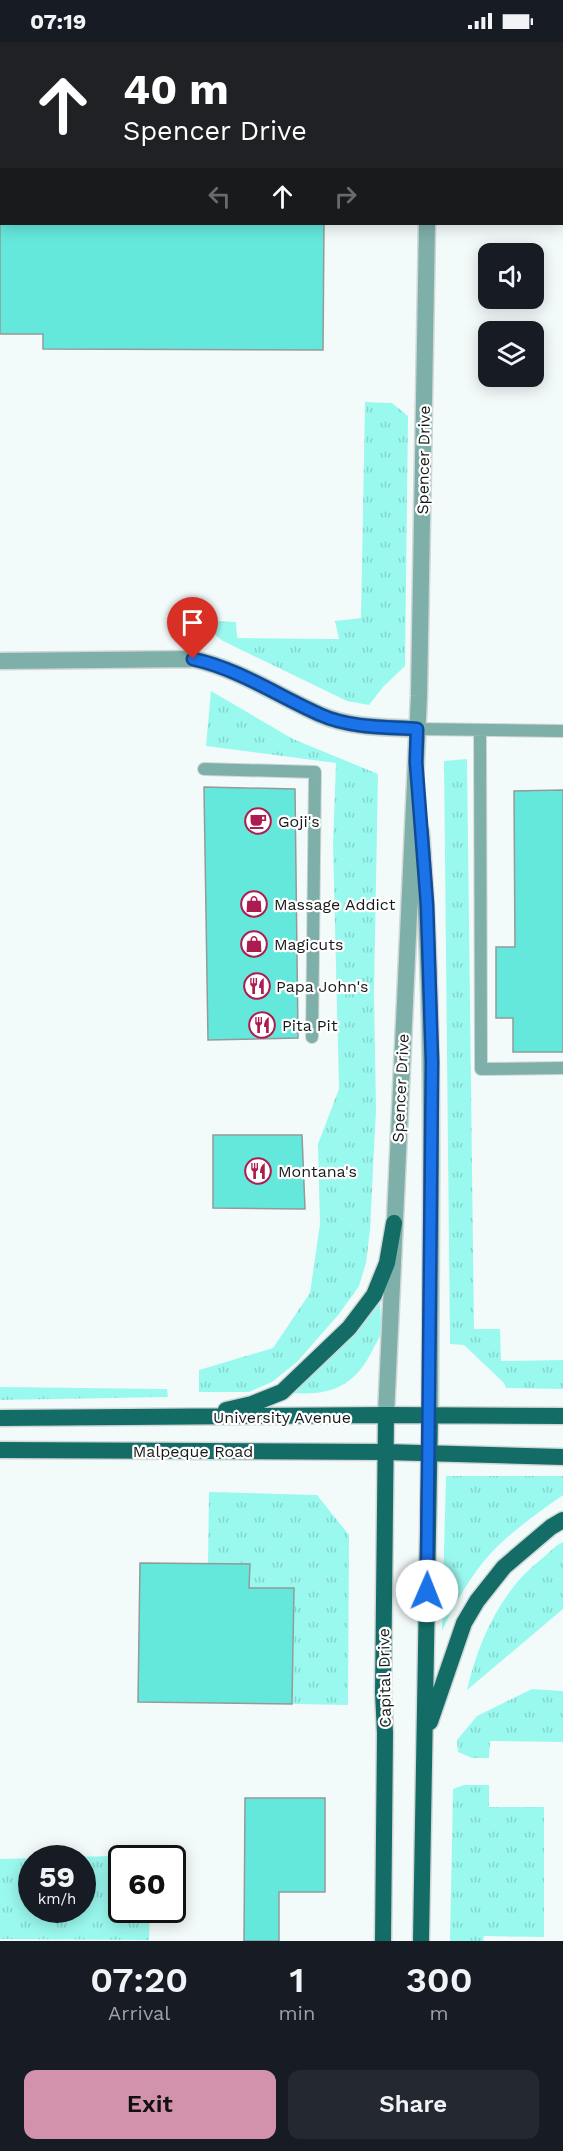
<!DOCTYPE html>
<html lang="en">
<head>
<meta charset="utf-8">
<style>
  :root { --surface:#171b24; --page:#242831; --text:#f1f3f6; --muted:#9ea1a6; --accent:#d292ab }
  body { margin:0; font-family:"Work Sans",sans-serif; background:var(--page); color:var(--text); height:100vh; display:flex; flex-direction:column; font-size:22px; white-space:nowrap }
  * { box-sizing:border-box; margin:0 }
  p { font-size:20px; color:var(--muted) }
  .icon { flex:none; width:33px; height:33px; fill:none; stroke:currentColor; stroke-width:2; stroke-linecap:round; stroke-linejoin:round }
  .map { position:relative; height:1899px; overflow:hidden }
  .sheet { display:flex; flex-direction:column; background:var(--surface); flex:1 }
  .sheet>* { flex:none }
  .banner { position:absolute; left:0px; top:0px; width:564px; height:183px; box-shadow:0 3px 15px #0003; background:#202124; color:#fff; overflow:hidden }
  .buttons { position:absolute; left:478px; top:201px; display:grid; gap:12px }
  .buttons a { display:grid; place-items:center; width:66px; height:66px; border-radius:12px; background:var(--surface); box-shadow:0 3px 15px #0003; font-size:30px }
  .speed { position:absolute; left:18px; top:1803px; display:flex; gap:12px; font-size:30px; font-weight:700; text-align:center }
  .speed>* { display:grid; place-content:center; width:78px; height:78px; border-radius:50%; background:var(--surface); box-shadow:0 3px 15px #0003; line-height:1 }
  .speed small { font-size:15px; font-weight:400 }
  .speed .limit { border:3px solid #111; border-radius:9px; background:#fff; color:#111 }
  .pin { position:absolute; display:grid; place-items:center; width:51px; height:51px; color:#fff; margin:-62px -26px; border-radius:50% 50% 50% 0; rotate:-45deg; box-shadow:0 0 6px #0007 }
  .pin .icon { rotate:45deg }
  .me { position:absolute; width:66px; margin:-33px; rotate:1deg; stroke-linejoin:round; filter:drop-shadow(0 0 4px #0008) }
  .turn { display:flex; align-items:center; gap:21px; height:126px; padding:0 24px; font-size:27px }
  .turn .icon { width:78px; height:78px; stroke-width:2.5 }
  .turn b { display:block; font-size:42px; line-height:51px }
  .lanes { display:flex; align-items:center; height:57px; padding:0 24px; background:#0003; justify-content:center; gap:30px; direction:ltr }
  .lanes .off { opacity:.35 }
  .eta { display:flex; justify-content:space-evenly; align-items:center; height:102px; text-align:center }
  .eta b { font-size:36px; font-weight:600; line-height:42px }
  .action { display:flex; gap:12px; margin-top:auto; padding:12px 24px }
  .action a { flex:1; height:69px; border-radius:12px; background:var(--accent); color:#111; font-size:24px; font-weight:600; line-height:69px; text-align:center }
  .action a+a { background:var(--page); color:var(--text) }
  .status { display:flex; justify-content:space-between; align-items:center; height:42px; padding:0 30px; background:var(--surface); direction:ltr }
  .status svg { height:16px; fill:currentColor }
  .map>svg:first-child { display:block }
</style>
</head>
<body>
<div class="status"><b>07:19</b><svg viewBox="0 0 49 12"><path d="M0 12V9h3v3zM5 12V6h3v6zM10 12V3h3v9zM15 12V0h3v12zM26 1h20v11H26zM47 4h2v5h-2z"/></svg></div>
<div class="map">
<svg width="563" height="1899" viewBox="0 0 563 1899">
  <defs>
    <pattern id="grass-tufts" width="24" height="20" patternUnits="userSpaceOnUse" patternTransform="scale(1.5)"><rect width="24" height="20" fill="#9af9ef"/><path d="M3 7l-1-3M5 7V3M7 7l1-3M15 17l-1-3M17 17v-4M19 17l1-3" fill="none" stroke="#84d5cc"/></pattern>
  </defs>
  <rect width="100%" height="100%" fill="#f3fbfa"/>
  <path fill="url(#grass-tufts)" fill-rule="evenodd" d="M 365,360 L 392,361 L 408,374 L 405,624 L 383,645 L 369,663 L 347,659 L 223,599 L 211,590 L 210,579 L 236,580 L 237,596 L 339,597 L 335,579 L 361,576 Z
    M 211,649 L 293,697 L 378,732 L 374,949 L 376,1068 L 370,1188 L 366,1221 L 359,1244 L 339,1272 L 297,1320 L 272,1340 L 249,1350 L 199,1350 L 199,1328 L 273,1306 L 310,1251 L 320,1182 L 318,1102 L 339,1047 L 333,802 L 336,721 L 206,704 Z
    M 467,717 L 474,1287 L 500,1287 L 501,1319 L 563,1318 L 563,1347 L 506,1346 L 504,1341 L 464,1303 L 450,1302 L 444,719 Z
    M 380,1255 C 380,1267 382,1281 380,1293 C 379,1298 376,1301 374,1305 C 356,1344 332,1354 291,1351 L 355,1292 Z
    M 0,1345 L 167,1347 L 168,1355 L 0,1358 Z
    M 446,1434 L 563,1434 L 563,1453 C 539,1470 512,1489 491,1511 C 470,1534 455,1561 442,1589 Z
    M 209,1450 L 317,1453 L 349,1493 L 348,1663 L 293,1662 L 294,1546 L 249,1546 L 250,1523 L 208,1522 Z
    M 563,1500 L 563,1567 L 467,1648 C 476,1610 490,1574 515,1543 C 526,1528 543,1517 556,1504 Z
    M 532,1647 L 563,1649 L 563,1700 L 490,1699 L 489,1716 L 472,1716 L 458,1710 L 457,1698 L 477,1674 Z
    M 464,1743 L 489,1743 L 489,1765 L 544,1765 L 544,1895 L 484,1894 L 483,1899 L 450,1899 L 453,1747 Z
    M 151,1813 L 151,1816 L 122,1816 L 122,1868 L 150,1868 L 149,1898 L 0,1897 L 0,1817 ZM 82,1816 L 82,1868 L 32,1868 L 32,1816 Z"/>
  <path fill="#65e8dc" stroke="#939a99" stroke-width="1.5" d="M 0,182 L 324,182 L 323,308 L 43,307 L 43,292 L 0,292 Z
    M 204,745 L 295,747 L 298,996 L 208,998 Z
    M 563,748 L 563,1010 L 513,1010 L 513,976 L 496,976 L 496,905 L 515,905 L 514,749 Z
    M 213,1093 L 302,1093 L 305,1167 L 213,1166 Z
    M 140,1521 L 250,1522 L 249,1546 L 294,1546 L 292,1662 L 138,1660 Z
    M 245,1756 L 325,1756 L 325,1850 L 279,1850 L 279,1899 L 244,1899 Z"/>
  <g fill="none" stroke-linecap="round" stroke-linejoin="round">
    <g stroke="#d0d7d6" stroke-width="14">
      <path id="service" d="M 417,687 L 563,689
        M 480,688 L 481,1027 L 563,1026
        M 204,727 L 315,730 L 312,995"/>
    </g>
    <g stroke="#d0d7d6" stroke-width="19">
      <path id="minor" d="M 430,2 L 430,0
        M 0,619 L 193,617 C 239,627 278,654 321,673 C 351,686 386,685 417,687
        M 421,790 C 436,984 430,1179 430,1373
        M 386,1373 L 419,654 L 427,182"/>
    </g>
    <g stroke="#d0d7d6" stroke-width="19">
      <path id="primary" d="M 226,1368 L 252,1362 L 282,1350 L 349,1286 L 374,1253 L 387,1221 L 394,1181
        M 0,1376 L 386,1373 L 563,1374
        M 0,1408 L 385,1410 L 563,1415
        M 430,1680 L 464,1581 L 477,1559 L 504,1525 L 551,1485 L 563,1478
        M 383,1899 L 385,1691 L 383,1651 L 386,1373
        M 421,1899 L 430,1373"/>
    </g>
    <use href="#service" stroke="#7eafa9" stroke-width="12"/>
    <use href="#minor" stroke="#7eafa9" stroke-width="16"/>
    <use href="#primary" stroke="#136d66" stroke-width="16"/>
  </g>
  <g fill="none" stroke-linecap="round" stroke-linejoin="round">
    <g stroke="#114b97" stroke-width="15">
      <path id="route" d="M 193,617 C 239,627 278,654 321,673 C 350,686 386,685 417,687 L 416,720 L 427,863 L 432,1020 L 427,1549"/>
    </g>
    <use href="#route" stroke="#1a73e8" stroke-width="10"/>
  </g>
  <defs>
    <g id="cafe-ring" transform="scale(1.35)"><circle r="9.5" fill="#fff" stroke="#ad1c50" stroke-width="1.5"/><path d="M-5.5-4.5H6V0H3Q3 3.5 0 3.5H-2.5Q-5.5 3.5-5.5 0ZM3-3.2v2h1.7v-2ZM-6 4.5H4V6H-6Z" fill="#ad1c50"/></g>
    <g id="shop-ring" transform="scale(1.35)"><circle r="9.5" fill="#fff" stroke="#ad1c50" stroke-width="1.5"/><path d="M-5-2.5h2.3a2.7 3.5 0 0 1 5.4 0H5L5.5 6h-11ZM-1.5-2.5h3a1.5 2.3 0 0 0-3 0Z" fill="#ad1c50"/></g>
    <g id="restaurant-ring" transform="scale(1.35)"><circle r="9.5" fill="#fff" stroke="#ad1c50" stroke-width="1.5"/><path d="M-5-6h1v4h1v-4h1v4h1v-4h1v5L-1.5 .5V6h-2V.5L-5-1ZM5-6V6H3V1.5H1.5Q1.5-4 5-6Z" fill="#ad1c50"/></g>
  </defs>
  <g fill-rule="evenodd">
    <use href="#cafe-ring" x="258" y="779"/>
    <use href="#shop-ring" x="254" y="862"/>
    <use href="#shop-ring" x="254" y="902"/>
    <use href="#restaurant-ring" x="257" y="944"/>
    <use href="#restaurant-ring" x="262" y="983"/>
    <use href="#restaurant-ring" x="258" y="1129"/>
  </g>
  <g text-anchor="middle" stroke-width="4.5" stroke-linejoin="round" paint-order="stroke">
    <g font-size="16" fill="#171a1a" stroke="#fff">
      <text transform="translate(423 418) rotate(-89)" y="6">Spencer Drive</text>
      <text transform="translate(400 1046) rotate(-87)" y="6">Spencer Drive</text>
      <text x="282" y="1381">University Avenue</text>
      <text x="193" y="1415">Malpeque Road</text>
      <text transform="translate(384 1636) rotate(-91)" y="6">Capital Drive</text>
    </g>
    <g font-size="16" fill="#171a1a" stroke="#fff" text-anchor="start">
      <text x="278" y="785">Goji's</text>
      <text x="274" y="868">Massage Addict</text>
      <text x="274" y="908">Magicuts</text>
      <text x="276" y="950">Papa John's</text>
      <text x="282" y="989">Pita Pit</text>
      <text x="278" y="1135">Montana's</text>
    </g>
  </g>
</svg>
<div class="buttons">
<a><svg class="icon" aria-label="sound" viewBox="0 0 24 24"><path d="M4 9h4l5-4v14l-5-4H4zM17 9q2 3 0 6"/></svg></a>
<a><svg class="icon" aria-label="layers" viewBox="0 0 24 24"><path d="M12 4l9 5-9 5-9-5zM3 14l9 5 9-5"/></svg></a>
</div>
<div class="speed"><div>59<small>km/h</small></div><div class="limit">60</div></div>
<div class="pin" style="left:193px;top:617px;background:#d93025"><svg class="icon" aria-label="arrive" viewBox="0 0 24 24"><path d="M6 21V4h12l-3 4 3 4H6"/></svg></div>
<svg class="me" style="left:427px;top:1549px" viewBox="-20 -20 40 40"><circle r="19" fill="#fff"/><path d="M0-13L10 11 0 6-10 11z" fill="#1a73e8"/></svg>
<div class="banner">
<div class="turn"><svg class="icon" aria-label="ahead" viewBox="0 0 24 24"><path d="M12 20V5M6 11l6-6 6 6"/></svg><div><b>40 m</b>Spencer Drive</div></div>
<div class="lanes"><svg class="icon off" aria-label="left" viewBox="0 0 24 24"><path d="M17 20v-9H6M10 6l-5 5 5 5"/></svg><svg class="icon" aria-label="ahead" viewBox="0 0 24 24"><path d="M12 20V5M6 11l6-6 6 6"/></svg><svg class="icon off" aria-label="right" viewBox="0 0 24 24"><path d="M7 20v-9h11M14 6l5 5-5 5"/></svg></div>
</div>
</div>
<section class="sheet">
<div class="eta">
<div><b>07:20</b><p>Arrival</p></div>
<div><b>1</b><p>min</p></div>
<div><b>300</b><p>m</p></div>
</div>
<div class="action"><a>Exit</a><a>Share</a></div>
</section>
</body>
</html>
